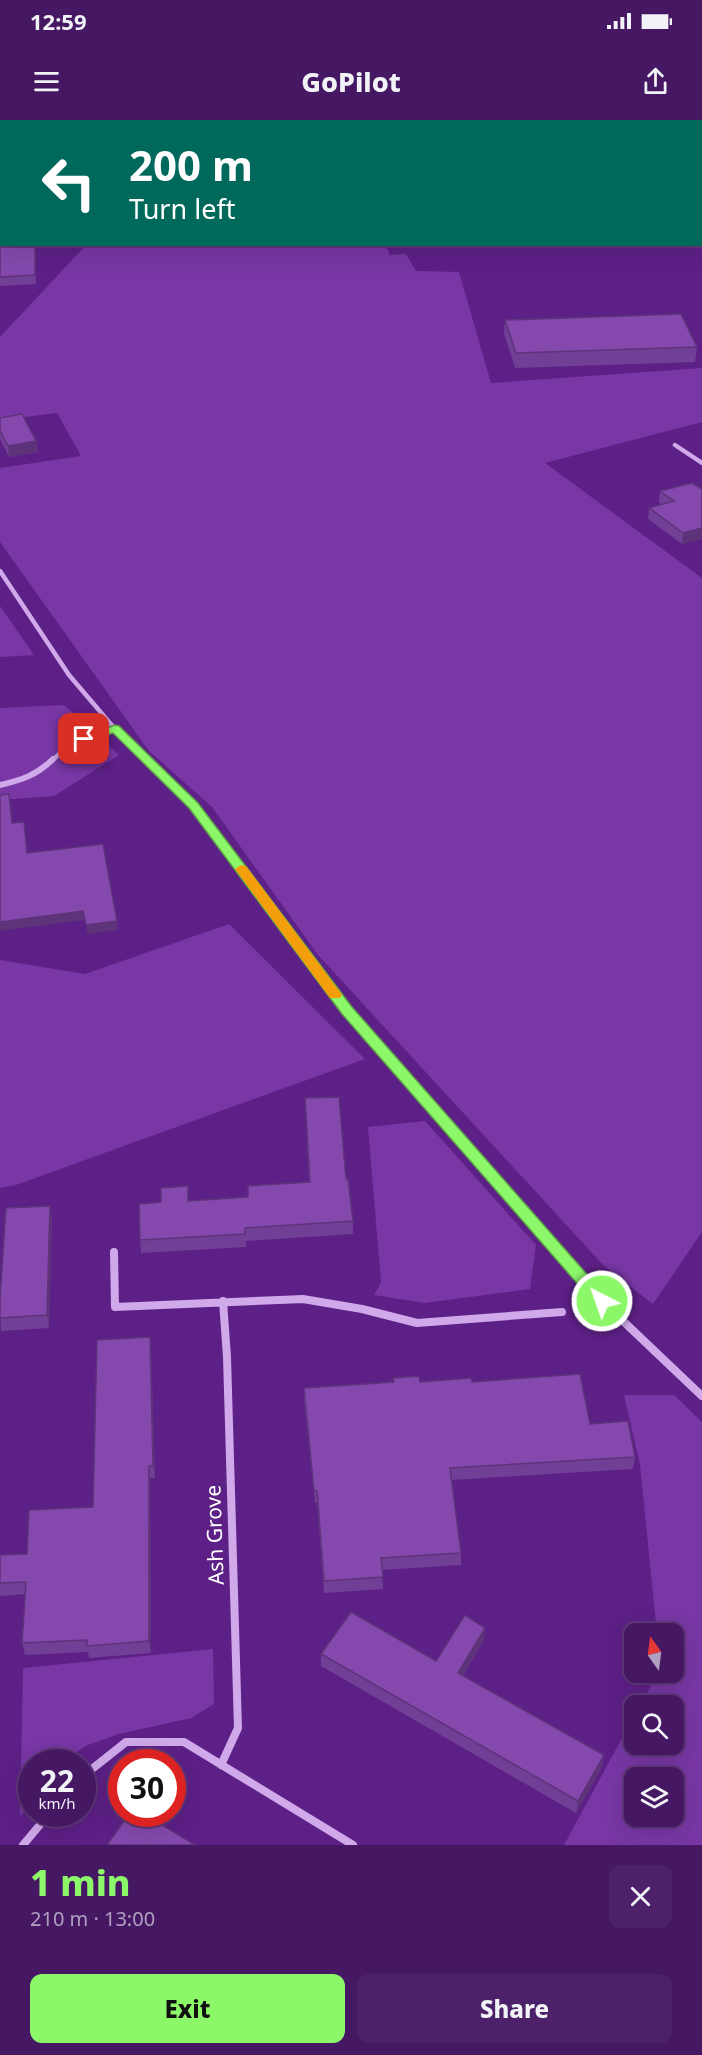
<!DOCTYPE html>
<html lang="en">
<head>
<meta charset="utf-8">
<style>
  :root { --surface:#461864; --page:#4d216a; --text:#f1f3f6; --muted:#b0a0bf; --line:#5e3778; --accent:#8df76a }
  body { margin:0; font-family:"Noto Sans",sans-serif; background:var(--page); color:var(--text); height:100vh; display:flex; flex-direction:column; font-size:22px; white-space:nowrap }
  * { box-sizing:border-box; margin:0 }
  p { font-size:20px; color:var(--muted) }
  .icon { flex:none; width:33px; height:33px; fill:none; stroke:currentColor; stroke-width:2; stroke-linecap:round; stroke-linejoin:round }
  .map { position:relative; height:1725px; overflow:hidden }
  .sheet { display:flex; flex-direction:column; background:var(--surface); flex:1 }
  .sheet>* { flex:none }
  .top-card { position:absolute; left:0px; top:0px; width:702px; height:126px; box-shadow:0 6px 24px #0002,0 0 0 2px var(--line); background:#00695c; color:#fff; overflow:hidden }
  .needle { width:39px; rotate:346deg }
  .controls { position:absolute; left:624px; top:1503px; display:grid; gap:12px }
  .controls a { display:grid; place-items:center; width:60px; height:60px; border-radius:12px; background:var(--surface); box-shadow:0 6px 24px #0002,0 0 0 2px var(--line); font-size:30px }
  .speed { position:absolute; left:18px; top:1629px; display:flex; gap:12px; font-size:30px; font-weight:700; text-align:center }
  .speed>* { display:grid; place-content:center; width:78px; height:78px; border-radius:50%; background:var(--surface); box-shadow:0 6px 24px #0002,0 0 0 2px var(--line); line-height:1 }
  .speed small { font-size:15px; font-weight:400 }
  .speed .limit { border:9px solid #d22; background:#fff; color:#111 }
  .pin { position:absolute; display:grid; place-items:center; width:51px; height:51px; color:#fff; margin:-26px; border-radius:12px; box-shadow:0 3px 9px #0006 }
  .me { position:absolute; width:66px; margin:-33px; rotate:319deg; stroke-linejoin:round; filter:drop-shadow(0 0 4px #0008) }
  .turn { display:flex; align-items:center; gap:21px; height:126px; padding:0 30px; font-size:27px }
  .turn .icon { width:78px; height:78px; stroke-width:2.5 }
  .turn b { display:block; font-size:42px; line-height:51px }
  .round { display:grid; place-items:center; flex:none; width:63px; height:63px; border-radius:12px; background:var(--page) }
  .headline { display:flex; align-items:center; justify-content:space-between; height:102px; padding:0 30px }
  h1 { font-size:36px; font-weight:800; line-height:45px; color:var(--accent) }
  .button { display:flex; gap:12px; margin-top:auto; padding:12px 30px }
  .button a { flex:1; height:69px; border-radius:12px; background:var(--accent); color:#111; font-size:24px; font-weight:800; line-height:69px; text-align:center }
  .button a+a { background:var(--page); color:var(--text) }
  .status { display:flex; justify-content:space-between; align-items:center; height:42px; padding:0 30px; background:var(--surface); direction:ltr }
  .status svg { height:16px; fill:currentColor }
  header { display:flex; justify-content:space-between; align-items:center; height:78px; padding:0 30px; background:var(--surface); font-size:27px; font-weight:800 }
  .map>svg:first-child { display:block }
</style>
</head>
<body>
<div class="status"><b>12:59</b><svg viewBox="0 0 49 12"><path d="M0 12V9h3v3zM5 12V6h3v6zM10 12V3h3v9zM15 12V0h3v12zM26 1h20v11H26zM47 4h2v5h-2z"/></svg></div>
<header><svg class="icon" aria-label="menu" viewBox="0 0 24 24"><path d="M4 6h16M4 12h16M4 18h16"/></svg>GoPilot<svg class="icon" aria-label="share" viewBox="0 0 24 24"><path d="M12 15V3M7 8l5-5 5 5M5 13v7h14v-7"/></svg></header>
<div class="map">
<svg width="702" height="1725" viewBox="0 0 702 1725">
  <rect width="100%" height="100%" fill="#5d2086"/>
  <path fill="#7837a5" fill-rule="evenodd" d="M 0,0 L 180,1 L 2,2 L 1,60 Z
    M 385,124 L 390,135 L 406,134 L 416,151 L 459,152 L 491,263 L 702,248 L 702,302 L 545,343 L 702,458 L 702,1112 L 653,1184 L 604,1146 L 318,835 L 212,687 L 149,631 L 0,422 L 0,348 L 81,336 L 57,293 L 0,300 L 0,217 L 86,125 Z
    M 0,486 L 34,535 L 0,537 Z
    M 64,585 L 119,635 L 54,676 L 0,680 L 0,588 Z
    M 229,804 L 365,939 L 16,1065 L 0,1068 L 0,840 L 85,854 Z
    M 425,1001 L 536,1125 L 530,1169 L 425,1183 L 374,1175 L 381,1162 L 368,1007 Z
    M 624,1275 L 674,1275 L 702,1302 L 702,1725 L 564,1725 L 634,1596 L 634,1624 L 674,1624 L 674,1586 L 640,1585 L 658,1553 L 674,1552 L 674,1514 L 657,1513 L 640,1345 ZM 634,1658 L 674,1658 L 674,1696 L 634,1696 Z
    M 213,1529 L 214,1584 L 191,1598 L 119,1614 L 85,1626 L 63,1642 L 32,1642 L 31,1679 L 20,1697 L 23,1548 Z"/>
  <g fill="none" stroke-linecap="round" stroke-linejoin="round">
    <path stroke="#cfa9ea" stroke-width="4" d="M 290,0 L 339,2
      M 442,0 L 455,2"/>
    <path stroke="#cfa9ea" stroke-width="4.5" d="M 675,325 L 702,343
      M 0,451 L 69,555 L 115,609 L 147,641
      M 52,641 L 69,624 L 115,609"/>
    <path stroke="#cfa9ea" stroke-width="6" d="M 146,639 L 194,686 L 347,890 L 541,1112
      M 0,665 C 22,660 37,655 53,639"/>
    <path stroke="#cfa9ea" stroke-width="8" d="M 540,1110 L 602,1181 L 702,1276
      M 114,1132 L 115,1187 L 303,1179 L 362,1189 L 417,1203 L 562,1192
      M 221,1645 L 238,1608 L 227,1237 L 223,1181
      M 82,1657 L 126,1622 L 184,1622 L 353,1725
      M 23,1725 L 49,1694"/>
  </g>
  <path fill="#723f96" d="M 688,0 L 702,0 L 702,4 L 700,4 L 700,2 L 688,2 Z
    M 0,126 L 36,128 L 36,164 L 0,166 Z
    M 505,200 L 697,227 L 695,242 L 515,248 L 504,214 Z
    M 0,298 L 36,321 L 38,332 L 9,337 L 0,319 Z
    M 702,369 L 702,419 L 682,424 L 648,399 L 649,388 L 662,385 L 659,382 L 660,371 Z
    M 305,978 L 346,1059 L 353,1101 L 353,1114 L 246,1121 L 246,1127 L 141,1133 L 140,1120 L 189,1081 L 248,1077 L 309,1062 Z
    M 50,1086 L 52,1099 L 49,1208 L 1,1211 L 0,1177 Z
    M 150,1217 L 151,1230 L 155,1358 L 150,1358 L 151,1533 L 89,1538 L 88,1532 L 25,1535 L 22,1523 L 25,1474 L 0,1476 L 0,1435 L 27,1434 L 93,1387 Z
    M 393,1258 L 420,1262 L 472,1262 L 590,1304 L 635,1337 L 633,1349 L 451,1360 L 461,1433 L 461,1445 L 382,1450 L 383,1469 L 324,1473 L 317,1383 L 315,1383 L 304,1280 L 304,1268 L 393,1262 Z
    M 484,1520 L 463,1556 L 604,1635 L 602,1647 L 576,1693 L 321,1546 L 321,1534 L 436,1541 Z"/>
  <path fill="#5d337a" d="M 35,124 L 36,128 L 36,164 L 35,155 Z
    M 36,321 L 38,332 L 9,337 L 8,326 Z
    M 702,408 L 702,419 L 682,424 L 683,413 Z
    M 83,791 L 84,800 L 0,811 L 0,802 Z
    M 117,801 L 118,810 L 87,814 L 86,805 Z
    M 50,1086 L 52,1099 L 49,1208 L 47,1195 Z
    M 150,1217 L 151,1230 L 155,1358 L 153,1345 Z
    M 149,1346 L 150,1358 L 151,1533 L 149,1521 Z
    M 485,1508 L 484,1520 L 457,1565 L 458,1553 Z
    M 604,1635 L 602,1647 L 576,1693 L 578,1681 Z"/>
  <path fill="#8549ae" stroke="#5d337a" stroke-width="1.5" d="M 413,0 L 441,0 L 442,2 L 411,2 Z
    M 8,124 L 35,124 L 35,155 L 0,157 L 0,126 Z
    M 681,194 L 697,227 L 516,233 L 505,200 Z
    M 22,294 L 36,321 L 8,326 L 0,311 L 0,298 Z
    M 692,363 L 702,369 L 702,408 L 683,413 L 649,388 L 674,381 L 660,371 Z
    M 9,674 L 12,703 L 24,702 L 27,733 L 103,724 L 117,801 L 86,805 L 83,791 L 0,802 L 0,675 Z
    M 339,977 L 346,1059 L 348,1059 L 353,1101 L 245,1108 L 245,1114 L 140,1120 L 139,1084 L 161,1082 L 161,1068 L 188,1066 L 188,1081 L 248,1077 L 248,1066 L 310,1062 L 305,978 Z
    M 50,1086 L 47,1195 L 0,1198 L 0,1177 L 6,1088 Z
    M 150,1217 L 153,1345 L 149,1346 L 149,1521 L 87,1526 L 87,1520 L 22,1523 L 26,1462 L 0,1463 L 0,1435 L 27,1434 L 29,1390 L 93,1387 L 97,1220 Z
    M 580,1254 L 590,1304 L 628,1301 L 635,1337 L 450,1348 L 461,1433 L 381,1438 L 383,1457 L 324,1461 L 317,1371 L 314,1371 L 304,1268 L 394,1262 L 393,1258 L 419,1256 L 420,1262 L 471,1258 L 472,1262 Z
    M 351,1492 L 436,1541 L 465,1495 L 485,1508 L 458,1553 L 604,1635 L 578,1681 L 321,1534 Z
    M 129,1694 L 144,1694 L 195,1725 L 107,1725 Z"/>
  <path fill="#8df76a" stroke="#5ca145" stroke-width="1.5" d="M 115,605 L 119,606 L 198,683 L 352,887 L 607,1177 L 610,1181 L 607,1185 L 602,1187 L 596,1185 L 342,894 L 189,688 L 113,613 L 84,623 L 78,619 Z"/>
  <path fill="#f59e0b" d="M 241,745 L 246,746 L 340,872 L 342,875 L 340,878 L 330,878 L 235,749 Z"/>
  <g text-anchor="middle" stroke-width="5" stroke-linejoin="round" paint-order="stroke">
    <g font-size="21" fill="#fff" stroke="#5d2086">
      <text transform="translate(215 1415) rotate(-92)" y="7">Ash Grove</text>
    </g>
  </g>
</svg>
<div class="controls">
<a><svg class="needle" viewBox="-14 -14 28 28"><path d="M0-13l5 13h-10z" fill="#e53935"/><path d="M0 13l5-13h-10z" fill="#b0a0bf"/></svg></a>
<a><svg class="icon" aria-label="search" viewBox="0 0 24 24"><circle cx="10" cy="10" r="6"/><path d="M15 15l6 6"/></svg></a>
<a><svg class="icon" aria-label="layers" viewBox="0 0 24 24"><path d="M12 4l9 5-9 5-9-5zM3 14l9 5 9-5"/></svg></a>
</div>
<div class="speed"><div>22<small>km/h</small></div><div class="limit">30</div></div>
<div class="pin" style="left:84px;top:619px;background:#d93025"><svg class="icon" aria-label="arrive" viewBox="0 0 24 24"><path d="M6 21V4h12l-3 4 3 4H6"/></svg></div>
<svg class="me" style="left:602px;top:1181px" viewBox="-20 -20 40 40"><circle r="17" fill="#8df76a" stroke="#fff" stroke-width="3"/><path d="M0-11L8 9 0 5-8 9z" fill="#fff"/></svg>
<div class="top-card">
<div class="turn"><svg class="icon" aria-label="left" viewBox="0 0 24 24"><path d="M17 20v-9H6M10 6l-5 5 5 5"/></svg><div><b>200 m</b>Turn left</div></div>
</div>
</div>
<section class="sheet">
<div class="headline"><div><h1>1 min</h1><p>210 m · 13:00</p></div><a class="round"><svg class="icon" aria-label="close" viewBox="0 0 24 24"><path d="M6 6l12 12M18 6L6 18"/></svg></a></div>
<div class="button"><a>Exit</a><a>Share</a></div>
</section>
</body>
</html>
